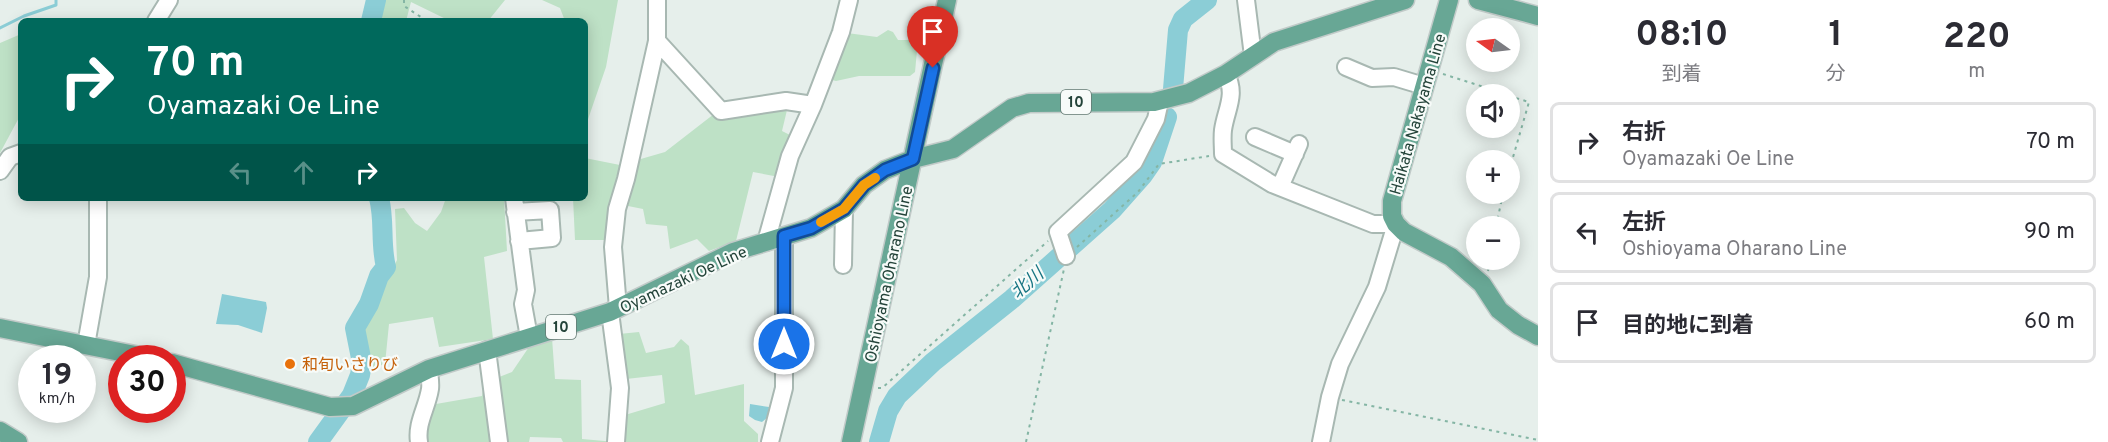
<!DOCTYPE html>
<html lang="ja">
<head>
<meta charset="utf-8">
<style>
  :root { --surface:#fff; --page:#f7f7f7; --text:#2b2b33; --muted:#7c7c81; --line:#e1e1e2 }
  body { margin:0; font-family:Overpass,"Noto Sans JP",sans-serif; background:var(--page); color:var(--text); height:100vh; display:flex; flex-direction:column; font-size:22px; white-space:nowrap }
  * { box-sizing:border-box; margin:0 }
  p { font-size:20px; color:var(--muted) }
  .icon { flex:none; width:33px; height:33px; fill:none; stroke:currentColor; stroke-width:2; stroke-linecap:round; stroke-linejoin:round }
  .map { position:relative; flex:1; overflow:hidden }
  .drawer { display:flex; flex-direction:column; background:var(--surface); width:570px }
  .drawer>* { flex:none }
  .hud { position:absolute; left:18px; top:18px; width:570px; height:183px; border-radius:9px; box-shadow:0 3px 15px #0003; background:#00695c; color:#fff; overflow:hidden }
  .needle { width:39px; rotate:284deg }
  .buttons { position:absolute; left:1466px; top:18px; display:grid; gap:12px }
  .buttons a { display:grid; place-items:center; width:54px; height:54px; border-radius:50%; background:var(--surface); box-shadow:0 3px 15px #0003; font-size:30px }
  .speed { position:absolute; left:18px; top:345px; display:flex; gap:12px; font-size:30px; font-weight:700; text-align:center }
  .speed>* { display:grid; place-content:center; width:78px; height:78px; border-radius:50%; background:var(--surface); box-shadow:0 3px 15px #0003; line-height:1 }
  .speed small { font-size:15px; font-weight:400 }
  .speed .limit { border:9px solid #d22; background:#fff; color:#111 }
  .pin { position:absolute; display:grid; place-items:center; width:51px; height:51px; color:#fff; margin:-62px -26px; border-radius:50% 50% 50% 0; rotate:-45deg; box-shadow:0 0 6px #0007 }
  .pin .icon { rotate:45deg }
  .me { position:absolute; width:66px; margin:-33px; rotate:0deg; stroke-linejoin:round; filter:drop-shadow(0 0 4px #0008) }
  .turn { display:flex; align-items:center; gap:21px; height:126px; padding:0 30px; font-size:27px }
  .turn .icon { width:78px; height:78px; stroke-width:2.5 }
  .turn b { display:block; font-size:42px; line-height:51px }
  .lanes { display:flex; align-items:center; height:57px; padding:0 30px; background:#0003; justify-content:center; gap:30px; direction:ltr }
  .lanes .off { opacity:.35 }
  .eta { display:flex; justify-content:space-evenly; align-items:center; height:102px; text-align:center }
  .eta b { font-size:36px; font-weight:700; line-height:42px }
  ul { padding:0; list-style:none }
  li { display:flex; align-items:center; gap:18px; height:81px; margin:0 12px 9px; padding:0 18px; border:3px solid var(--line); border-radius:9px }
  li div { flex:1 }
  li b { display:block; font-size:22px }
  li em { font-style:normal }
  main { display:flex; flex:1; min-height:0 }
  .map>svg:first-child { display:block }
</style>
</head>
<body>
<main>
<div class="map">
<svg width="1538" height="442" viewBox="0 0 1538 442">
  <rect width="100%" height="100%" fill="#e6efeb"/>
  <path fill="#bee1c6" d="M 382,0 L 505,0 L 488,21 L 450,21 L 411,2 L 406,21 L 377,21 Z
    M 542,0 L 618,0 L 606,67 L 585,128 L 585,21 L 565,21 L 560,8 Z
    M 888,30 L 893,32 L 898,40 L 918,40 L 915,72 L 910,76 L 859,76 L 836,81 L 828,79 L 847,33 L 877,37 Z
    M 21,34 L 21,114 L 0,153 L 0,43 Z
    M 787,110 L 782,131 L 792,136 L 779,177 L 753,172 L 736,241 L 709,251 L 697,239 L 670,249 L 667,226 L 646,224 L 643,209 L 613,203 L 605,240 L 575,240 L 573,198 L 585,198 L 585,158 L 620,165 L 665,152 L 714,114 Z
    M 446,198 L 504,198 L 507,251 L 484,257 L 493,339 L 439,347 L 433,317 L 389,324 L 385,364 L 368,369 L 362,332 L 397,260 L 395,209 L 404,208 L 415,223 L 427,231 L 441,212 Z
    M 639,332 L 646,353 L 674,347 L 681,339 L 689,346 L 695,395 L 744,384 L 744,421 L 758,434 L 758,442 L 621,442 L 625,415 L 665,403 L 662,375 L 626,379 L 619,334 Z
    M 552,338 L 555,379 L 581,380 L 582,439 L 616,442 L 563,442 L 561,438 L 530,437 L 529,442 L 427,442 L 425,429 L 436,404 L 482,396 L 484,383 L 512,372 L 531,344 Z"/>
  <path fill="#8bcdd6" d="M 222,294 L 266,302 L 267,308 L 262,333 L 238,325 L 216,324 Z
    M 750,404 L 769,407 L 768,417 L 762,422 L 755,420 L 749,416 Z"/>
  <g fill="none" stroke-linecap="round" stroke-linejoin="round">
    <path stroke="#8bcdd6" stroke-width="3" d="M 0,28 L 24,16 L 56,5 L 56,0"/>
    <path stroke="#8bcdd6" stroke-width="20" d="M 371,21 L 376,0
      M 1173,89 L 1178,30 L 1183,19 L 1207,0
      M 318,442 L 352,395 L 360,375 L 362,363 L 355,328 L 369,304 L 379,276 L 386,267 C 380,244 385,221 379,198
      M 879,442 L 888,411 L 897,396 L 933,362 L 1012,299 L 1112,210 L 1143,175 L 1152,162 L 1167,117"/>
    <g stroke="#a8b8b2" stroke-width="20">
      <path id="minor" d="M 1246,0 L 1253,56
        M 156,21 L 169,0
        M 657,41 L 721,111 L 786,101 L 813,105
        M 1346,67 L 1372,78 L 1394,77 L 1424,86
        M 1226,74 C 1237,95 1226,109 1223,130 C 1222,138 1223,146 1223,154 L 1272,184 L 1373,224 L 1396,224 L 1377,287 L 1340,364 L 1330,397 L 1321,442
        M 1255,137 L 1295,154
        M 0,171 L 10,157 L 21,153
        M 1280,187 L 1299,144
        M 514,198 L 526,290 L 523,304 L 529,337
        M 515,212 L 550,210 L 552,238 L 519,241
        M 766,242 L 790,156 L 813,105 L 841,32 L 849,0
        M 1066,256 L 1058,232 L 1134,162 L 1156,119 L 1160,101
        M 843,265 L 844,209
        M 618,308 L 613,247 L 617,209 L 626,179 L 657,41 L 657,0
        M 610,312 L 620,388 L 616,442
        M 86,345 L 98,277 L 98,198
        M 487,350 L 499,442
        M 419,442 C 416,423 427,408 430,389 C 431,382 429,375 429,369
        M 770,442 L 784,388 L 784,236"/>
    </g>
    <g stroke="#c1cac8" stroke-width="21">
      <path id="major" d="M 1449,0 L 1392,201 L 1392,216 L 1396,224 L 1404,232 L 1451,257 L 1482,284 L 1499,310 L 1518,325 L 1538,336
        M 1478,0 L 1538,16
        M 0,328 L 150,358
        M 172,363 L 330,407 L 353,406 L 429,369 L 610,312 L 733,252 L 811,228 L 844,209 L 864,185 L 885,170 L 913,159 L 953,149 L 1012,108 L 1029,103 L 1154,102 L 1189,93 L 1226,74 L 1274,42 L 1405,0
        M 0,431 L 18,442
        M 851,442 L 947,0"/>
    </g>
    <path stroke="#84b5a4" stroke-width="2" stroke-dasharray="3 4.5" stroke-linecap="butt" d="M 404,0 L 404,6 L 427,21
      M 1443,74 L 1506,94
      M 1509,96 L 1529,102 L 1509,171
      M 1496,226 L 1503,194
      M 1077,247 L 1138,192 L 1159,164 L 1209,156
      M 1488,271 L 1490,260
      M 878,388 L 882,388 L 1048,241
      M 1342,400 L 1538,440
      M 1026,442 L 1064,269"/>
    <use href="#minor" stroke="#fff" stroke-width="16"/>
    <use href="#major" stroke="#68a795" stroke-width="18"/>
  </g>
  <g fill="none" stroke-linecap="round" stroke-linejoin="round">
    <g stroke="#114b97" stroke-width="15">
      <path id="route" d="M 784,344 L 784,236 L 811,228 L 844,209 L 864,185 L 885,170 L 913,159 L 933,68"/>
    </g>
    <use href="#route" stroke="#1a73e8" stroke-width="10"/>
    <path stroke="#f59e0b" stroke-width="10" d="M 821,222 L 844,209 L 864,185 L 875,178"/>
  </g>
  <circle fill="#e8710a" stroke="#f7fbf9" stroke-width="2" cx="290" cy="364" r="6"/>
  <g text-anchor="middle" stroke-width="4.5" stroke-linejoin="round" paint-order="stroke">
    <g fill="#f7fbf9" stroke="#637a73" stroke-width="1.5">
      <rect x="1061" y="90" width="30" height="24" rx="4.5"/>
      <rect x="546" y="315" width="30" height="24" rx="4.5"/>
    </g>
    <g font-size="15" font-weight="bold" fill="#234339">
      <text x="1076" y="107">10</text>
      <text x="561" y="332">10</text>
    </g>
    <g font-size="16" fill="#234339" stroke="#f7fbf9">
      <text transform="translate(1417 114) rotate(-74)" y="6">Haikata Nakayama Line</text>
      <text transform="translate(888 274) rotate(-78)" y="6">Oshioyama Oharano Line</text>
      <text transform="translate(683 279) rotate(-25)" y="6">Oyamazaki Oe Line</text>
    </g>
    <g font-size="16" fill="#c56008" stroke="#f7fbf9" text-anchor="start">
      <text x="302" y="370">和旬いさりび</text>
    </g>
    <g font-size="18" font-style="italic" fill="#187583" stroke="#f7fbf9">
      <text transform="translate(1027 283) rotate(-41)" y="6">北川</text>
    </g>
  </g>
</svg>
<div class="buttons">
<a><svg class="needle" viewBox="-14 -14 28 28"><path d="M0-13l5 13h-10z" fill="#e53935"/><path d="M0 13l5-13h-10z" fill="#7c7c81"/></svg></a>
<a><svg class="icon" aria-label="sound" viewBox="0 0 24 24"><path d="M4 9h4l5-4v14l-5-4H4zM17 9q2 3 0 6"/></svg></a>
<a>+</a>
<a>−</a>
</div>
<div class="speed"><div>19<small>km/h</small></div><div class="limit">30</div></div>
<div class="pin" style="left:933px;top:68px;background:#d93025"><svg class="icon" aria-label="arrive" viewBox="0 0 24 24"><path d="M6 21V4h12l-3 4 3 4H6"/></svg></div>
<svg class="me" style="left:784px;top:344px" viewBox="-20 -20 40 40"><circle r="17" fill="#1a73e8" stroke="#fff" stroke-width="3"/><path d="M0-11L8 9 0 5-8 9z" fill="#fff"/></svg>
<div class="hud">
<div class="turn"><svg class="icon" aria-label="right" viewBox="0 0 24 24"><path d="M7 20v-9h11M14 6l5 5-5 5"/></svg><div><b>70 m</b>Oyamazaki Oe Line</div></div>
<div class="lanes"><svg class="icon off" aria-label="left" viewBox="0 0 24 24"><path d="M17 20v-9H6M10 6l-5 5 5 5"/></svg><svg class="icon off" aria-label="ahead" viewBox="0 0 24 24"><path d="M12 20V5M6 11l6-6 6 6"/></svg><svg class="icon" aria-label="right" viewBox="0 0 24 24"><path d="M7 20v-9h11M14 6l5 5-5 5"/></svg></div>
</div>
</div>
<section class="drawer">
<div class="eta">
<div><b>08:10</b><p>到着</p></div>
<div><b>1</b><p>分</p></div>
<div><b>220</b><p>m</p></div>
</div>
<ul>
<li><svg class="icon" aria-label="right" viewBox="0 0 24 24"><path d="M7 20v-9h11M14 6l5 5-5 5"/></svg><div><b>右折</b><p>Oyamazaki Oe Line</p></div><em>70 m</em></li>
<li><svg class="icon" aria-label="left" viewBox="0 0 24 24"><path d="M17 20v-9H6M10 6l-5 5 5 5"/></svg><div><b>左折</b><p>Oshioyama Oharano Line</p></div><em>90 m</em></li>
<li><svg class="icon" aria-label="arrive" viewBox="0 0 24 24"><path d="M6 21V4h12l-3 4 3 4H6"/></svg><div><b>目的地に到着</b></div><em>60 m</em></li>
</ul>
</section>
</main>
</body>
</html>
